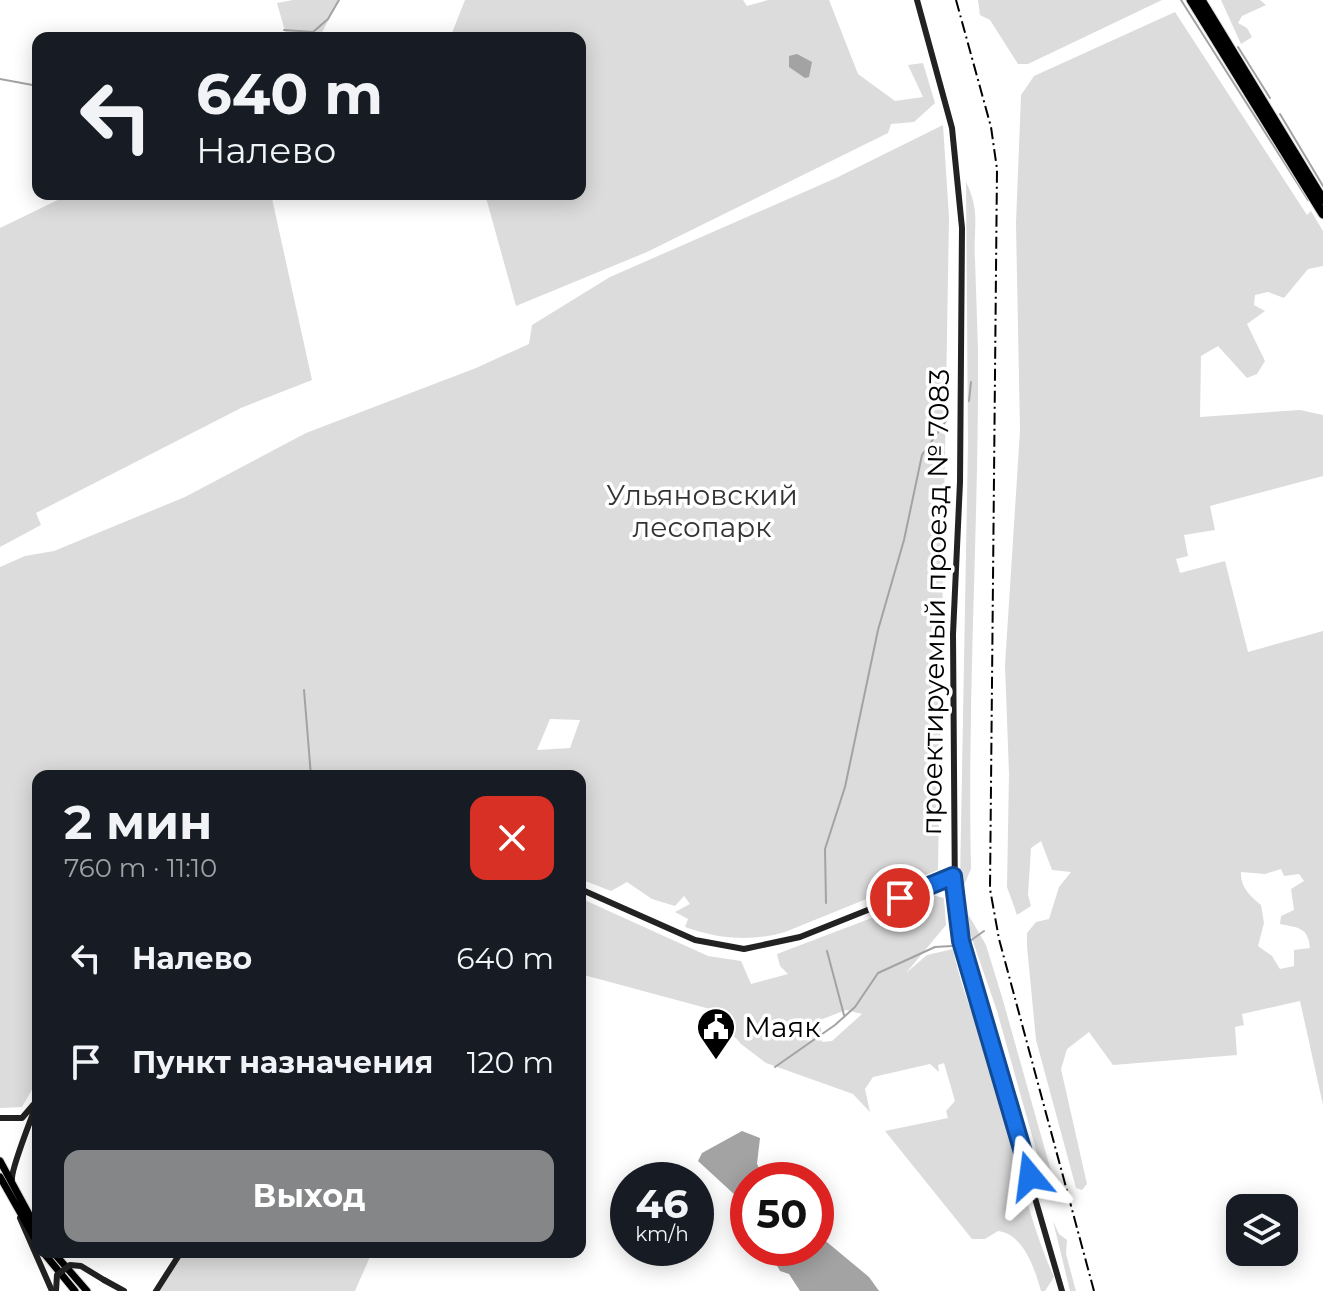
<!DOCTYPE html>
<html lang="ru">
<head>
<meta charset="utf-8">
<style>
  :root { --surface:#171b24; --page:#20242c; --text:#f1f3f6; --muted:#9ea1a6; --accent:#858687 }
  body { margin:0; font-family:Montserrat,sans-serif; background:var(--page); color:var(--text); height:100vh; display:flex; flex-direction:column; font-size:30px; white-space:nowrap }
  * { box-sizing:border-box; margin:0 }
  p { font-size:26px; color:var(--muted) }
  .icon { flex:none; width:44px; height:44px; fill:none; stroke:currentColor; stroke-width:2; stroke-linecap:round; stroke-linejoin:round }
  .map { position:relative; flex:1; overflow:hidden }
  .side { position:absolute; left:32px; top:770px; width:554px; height:488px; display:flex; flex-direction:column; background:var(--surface); border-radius:16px; box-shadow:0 4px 20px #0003 }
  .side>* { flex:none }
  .hud { position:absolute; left:32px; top:32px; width:554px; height:168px; border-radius:16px; box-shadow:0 4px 20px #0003; background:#171b24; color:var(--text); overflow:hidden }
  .buttons { position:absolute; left:1226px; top:1194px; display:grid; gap:16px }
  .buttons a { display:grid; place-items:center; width:72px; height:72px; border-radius:16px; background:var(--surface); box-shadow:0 4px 20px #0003; font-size:40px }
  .speed { position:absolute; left:610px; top:1162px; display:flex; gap:16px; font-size:40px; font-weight:700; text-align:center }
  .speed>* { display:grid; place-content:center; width:104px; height:104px; border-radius:50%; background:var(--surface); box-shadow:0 4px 20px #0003; line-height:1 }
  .speed small { font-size:20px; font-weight:400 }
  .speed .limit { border:12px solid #d22; background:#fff; color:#111 }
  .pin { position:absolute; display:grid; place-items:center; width:68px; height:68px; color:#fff; margin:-34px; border:4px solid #fff; border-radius:50%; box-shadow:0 2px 8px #0007 }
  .me { position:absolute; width:88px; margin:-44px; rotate:344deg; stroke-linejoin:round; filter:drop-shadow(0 0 6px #0008) }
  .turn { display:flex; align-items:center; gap:28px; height:168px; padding:0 32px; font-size:36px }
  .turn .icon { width:104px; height:104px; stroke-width:2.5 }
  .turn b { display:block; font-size:56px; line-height:68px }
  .round { display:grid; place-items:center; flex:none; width:84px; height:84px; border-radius:16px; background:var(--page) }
  .headline { display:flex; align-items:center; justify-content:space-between; height:136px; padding:0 32px }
  h1 { font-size:48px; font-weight:700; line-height:60px }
  .primary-button { display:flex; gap:16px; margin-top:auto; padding:16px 32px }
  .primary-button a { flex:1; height:92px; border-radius:16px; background:var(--accent); color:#fff; font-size:32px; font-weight:700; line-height:92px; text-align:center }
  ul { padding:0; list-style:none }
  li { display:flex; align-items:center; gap:24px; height:104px; padding:0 32px }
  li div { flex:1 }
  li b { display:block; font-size:30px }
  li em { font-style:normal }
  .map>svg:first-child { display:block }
</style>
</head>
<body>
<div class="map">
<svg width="1323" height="1291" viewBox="0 0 1323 1291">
  <rect width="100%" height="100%" fill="#fff"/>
  <path fill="#dcdcdc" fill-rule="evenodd" d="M 293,0 L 339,0 L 319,38 L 287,38 L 277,3 Z
    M 465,0 L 743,0 L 747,6 L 768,0 L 829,0 L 858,74 L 895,101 L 923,97 L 908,65 L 923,63 L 935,103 L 914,122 L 891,124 L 888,133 L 647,252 L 516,306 L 485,194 L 580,194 L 580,38 L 450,38 Z
    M 978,0 L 1162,0 L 1028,64 L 1018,64 L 990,20 L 980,15 Z
    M 1221,0 L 1260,0 L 1266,5 L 1242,16 L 1238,23 L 1247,28 L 1252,37 L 1241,44 Z
    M 1175,12 L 1307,215 L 1311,211 L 1323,231 L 1323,266 L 1308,269 L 1284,298 L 1268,292 L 1255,295 L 1254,305 L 1265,311 L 1247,324 L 1265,361 L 1257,374 L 1247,378 L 1218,346 L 1201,356 L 1200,417 L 1300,410 L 1323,415 L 1323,476 L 1210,506 L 1215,530 L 1184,535 L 1188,556 L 1176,559 L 1180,573 L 1225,561 L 1248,652 L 1323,631 L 1323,1105 L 1300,1001 L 1242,1014 L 1244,1025 L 1235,1027 L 1237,1055 L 1113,1065 L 1089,1032 L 1067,1049 L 1061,1069 L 1087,1184 L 1082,1190 L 1076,1188 L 1036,1040 L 1027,946 L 1027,933 L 1036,922 L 1049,919 L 1059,887 L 1071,872 L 1052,870 L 1041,841 L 1031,848 L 1028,895 L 1031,906 L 1017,915 L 1007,887 L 1009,774 L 1005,665 L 1020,431 L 1016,223 L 1021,95 L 1034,76 ZM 1281,869 L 1284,876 L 1299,874 L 1304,881 L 1291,889 L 1294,910 L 1281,916 L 1280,924 C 1299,928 1308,927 1310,948 L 1294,950 L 1294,966 L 1280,969 L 1272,956 L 1258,946 L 1264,923 L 1261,905 C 1250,896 1240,887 1241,872 L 1265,874 Z
    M 943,125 L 949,217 L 938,870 L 785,932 C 751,942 719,939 685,927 L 688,919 L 675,912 L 690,904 L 684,896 L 675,906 L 652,899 L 627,882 L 611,891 L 580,879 L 580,776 L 38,776 L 38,1079 L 22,1107 L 0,1108 L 0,567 L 25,556 L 54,551 L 185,497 L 306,433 L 476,368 L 529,344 L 532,325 L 610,277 L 836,178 ZM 550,719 L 580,720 L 570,748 L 537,750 Z
    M 966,182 C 981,213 973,227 975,259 C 976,289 977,319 978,350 C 979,523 967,696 971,869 L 964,885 L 960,883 L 968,442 Z
    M 70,194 L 271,194 L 312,380 L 241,408 L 36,513 L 41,525 L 0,547 L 0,228 Z
    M 932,895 L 944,898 L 946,925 L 906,973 L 927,955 L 953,949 C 961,990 978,1025 990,1065 C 1012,1135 1024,1210 1054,1277 L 1045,1291 L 1041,1291 C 1035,1270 1024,1234 998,1231 L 985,1239 L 972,1239 L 885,1131 L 948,1118 L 946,1111 L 955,1101 L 944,1063 L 938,1065 L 939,1072 L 930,1064 L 873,1077 L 865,1089 L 870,1112 L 853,1094 L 766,1063 L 741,1044 L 710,1009 L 580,974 L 580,898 L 708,956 L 741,961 L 751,984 L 788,974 L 780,966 L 777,954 ZM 846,1010 L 862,1014 L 832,1041 L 822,1042 L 820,1020 Z
    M 968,914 L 986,945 L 1002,997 L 1051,1171 L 1051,1186 L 1047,1189 L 997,1011 L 969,930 Z
    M 1053,1221 L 1059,1234 L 1067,1240 L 1066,1254 L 1076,1291 L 1070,1291 Z
    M 183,1252 L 372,1252 L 355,1291 L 159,1291 Z"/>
  <path fill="#a3a3a3" d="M 797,54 L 812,62 L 809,77 L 805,78 L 789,67 L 789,56 Z
    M 742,1131 L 760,1138 L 757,1164 L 766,1180 L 748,1180 L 748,1207 L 698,1161 L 702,1153 Z
    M 816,1233 L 869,1277 L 879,1291 L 800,1291 L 789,1274 L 780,1271 L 767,1248 L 816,1248 Z"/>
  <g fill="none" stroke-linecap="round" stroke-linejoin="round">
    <path stroke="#a3a3a3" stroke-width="2" d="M 1181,0 L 1308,200
      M 284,30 L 313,32 L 328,19 L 339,0
      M 1238,47 L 1270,98
      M 0,79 L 38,86
      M 1280,114 L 1323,186
      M 969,401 L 971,382
      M 304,690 L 311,776
      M 826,903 L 825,849 L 845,787 L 878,630 L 904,540 L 922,455 L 948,418
      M 970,941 L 984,931
      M 827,951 L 844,1015
      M 775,1067 L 835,1025 L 855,1007 L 878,973 L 935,947 L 952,946"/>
    <g stroke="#dbdbdb" stroke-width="9">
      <path id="primary" d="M 0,1161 L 38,1231
        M 0,1177 L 38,1244
        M 43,1252 L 75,1291
        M 53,1252 L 87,1291"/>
    </g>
    <g stroke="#dbdbdb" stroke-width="11">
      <path id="highway" d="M 1191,0 L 1323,214
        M 1201,0 L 1323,200"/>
    </g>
    <path stroke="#222" stroke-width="6" d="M 917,0 L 952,128 L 962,228 L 960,482 L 953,634 L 955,904 L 966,961 L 1062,1291
      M 580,889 L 695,940 L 744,949 L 800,937 L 953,876
      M 0,1118 L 22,1118 L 34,1104
      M 12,1179 C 11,1168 33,1115 38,1100
      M 20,1218 L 52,1291
      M 104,1280 L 124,1291
      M 156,1291 L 181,1252"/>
    <use href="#primary" stroke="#000" stroke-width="7"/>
    <use href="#highway" stroke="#000" stroke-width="9"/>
    <path stroke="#000" stroke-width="2" stroke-dasharray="12 4 2 4" stroke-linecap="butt" d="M 956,0 L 991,127 L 997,169 L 990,889 L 999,939 L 1094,1291"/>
    <path stroke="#222" stroke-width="6" d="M 56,1291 L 57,1275 L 70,1265 L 81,1266 L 104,1280"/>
  </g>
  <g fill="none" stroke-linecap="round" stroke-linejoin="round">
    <g stroke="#114b97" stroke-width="20">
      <path id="route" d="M 900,898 L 953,876 L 961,941 L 1030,1176"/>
    </g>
    <use href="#route" stroke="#1a73e8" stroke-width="14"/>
  </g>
  <defs>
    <g id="civic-pin" transform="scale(2)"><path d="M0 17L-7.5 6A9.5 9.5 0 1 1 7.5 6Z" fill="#000" stroke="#fff"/><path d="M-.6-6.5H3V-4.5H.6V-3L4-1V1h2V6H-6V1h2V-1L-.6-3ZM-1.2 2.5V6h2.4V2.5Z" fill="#fff"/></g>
  </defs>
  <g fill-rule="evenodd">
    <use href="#civic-pin" x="716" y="1027"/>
  </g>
  <g text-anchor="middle" stroke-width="7" stroke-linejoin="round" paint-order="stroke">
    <g font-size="28" fill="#333" stroke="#fff">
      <text x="702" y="505">Ульяновский<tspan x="702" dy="32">лесопарк</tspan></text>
    </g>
    <g font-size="28" fill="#000" stroke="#fff">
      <text transform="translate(935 602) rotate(-89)" y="10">проектируемый проезд № 7083</text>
    </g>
    <g font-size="28" fill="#000" stroke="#fff" text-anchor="start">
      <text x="744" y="1037">Маяк</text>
    </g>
  </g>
</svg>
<div class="buttons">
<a><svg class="icon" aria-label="layers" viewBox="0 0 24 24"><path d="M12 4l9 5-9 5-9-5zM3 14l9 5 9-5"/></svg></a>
</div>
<div class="speed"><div>46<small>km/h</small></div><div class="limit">50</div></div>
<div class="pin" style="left:900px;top:898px;background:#d93025"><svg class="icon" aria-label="arrive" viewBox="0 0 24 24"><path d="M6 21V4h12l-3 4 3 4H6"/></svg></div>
<svg class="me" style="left:1030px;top:1176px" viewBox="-20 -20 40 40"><path d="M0-17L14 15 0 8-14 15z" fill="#1a73e8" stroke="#fff" stroke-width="4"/></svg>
<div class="hud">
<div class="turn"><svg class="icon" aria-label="left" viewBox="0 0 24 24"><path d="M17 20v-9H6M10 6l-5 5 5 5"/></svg><div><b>640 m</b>Налево</div></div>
</div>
<section class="side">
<div class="headline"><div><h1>2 мин</h1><p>760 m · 11:10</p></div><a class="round" style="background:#d93025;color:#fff"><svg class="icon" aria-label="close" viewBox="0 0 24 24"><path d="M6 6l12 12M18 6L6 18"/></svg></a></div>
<ul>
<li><svg class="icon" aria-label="left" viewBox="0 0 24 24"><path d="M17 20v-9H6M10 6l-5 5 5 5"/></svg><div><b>Налево</b></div><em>640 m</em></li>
<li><svg class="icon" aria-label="arrive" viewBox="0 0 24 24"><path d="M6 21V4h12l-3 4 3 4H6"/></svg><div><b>Пункт назначения</b></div><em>120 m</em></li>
</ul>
<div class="primary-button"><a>Выход</a></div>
</section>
</div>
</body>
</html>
